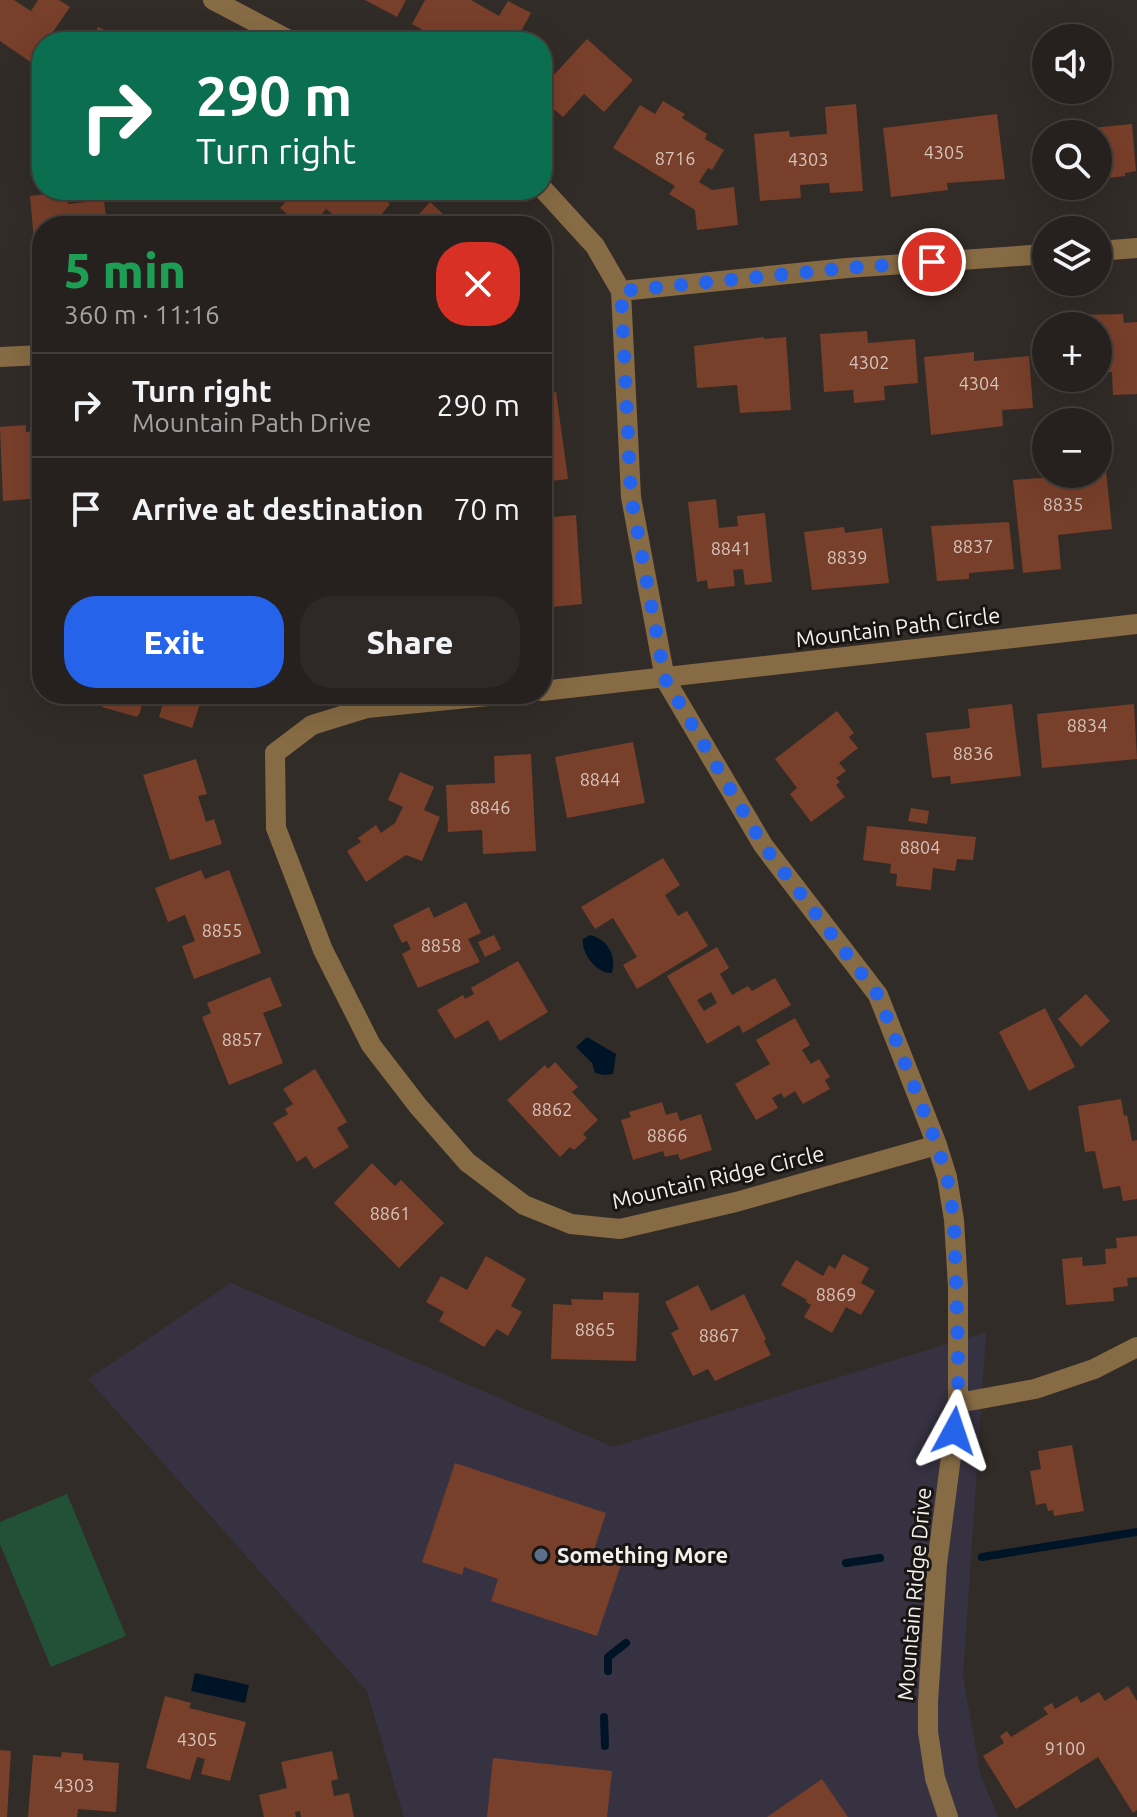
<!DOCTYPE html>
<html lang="en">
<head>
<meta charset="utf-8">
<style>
  :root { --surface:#26211e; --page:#2e2927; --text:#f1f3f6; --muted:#a4a3a4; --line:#423e3c; --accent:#2563eb }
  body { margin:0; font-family:Ubuntu,sans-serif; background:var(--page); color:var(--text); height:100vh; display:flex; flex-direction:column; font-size:30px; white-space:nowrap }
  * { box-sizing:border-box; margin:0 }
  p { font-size:26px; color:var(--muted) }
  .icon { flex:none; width:44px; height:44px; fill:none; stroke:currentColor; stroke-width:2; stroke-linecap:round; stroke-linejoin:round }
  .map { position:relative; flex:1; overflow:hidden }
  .details { position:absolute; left:32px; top:216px; width:520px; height:488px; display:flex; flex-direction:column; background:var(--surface); border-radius:32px; box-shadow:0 8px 32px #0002,0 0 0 2px var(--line) }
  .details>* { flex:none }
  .hud { position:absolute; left:32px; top:32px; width:520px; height:168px; border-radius:32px; box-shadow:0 8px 32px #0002,0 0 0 2px var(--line); background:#0b6e4f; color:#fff; overflow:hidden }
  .tools { position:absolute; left:1032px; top:24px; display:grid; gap:16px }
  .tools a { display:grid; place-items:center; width:80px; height:80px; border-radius:50%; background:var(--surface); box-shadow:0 8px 32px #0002,0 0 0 2px var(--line); font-size:40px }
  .pin { position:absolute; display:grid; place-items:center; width:68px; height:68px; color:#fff; margin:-34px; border:4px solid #fff; border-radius:50%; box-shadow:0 2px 8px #0007 }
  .me { position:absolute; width:88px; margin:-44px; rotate:5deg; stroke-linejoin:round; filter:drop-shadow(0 0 6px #0008) }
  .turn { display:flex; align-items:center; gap:28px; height:168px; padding:0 32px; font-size:36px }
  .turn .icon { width:104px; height:104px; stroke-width:2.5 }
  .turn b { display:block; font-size:56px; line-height:68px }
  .round { display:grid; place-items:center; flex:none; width:84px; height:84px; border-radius:32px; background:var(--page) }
  .summary { display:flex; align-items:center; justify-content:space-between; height:136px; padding:0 32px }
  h1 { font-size:48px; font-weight:800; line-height:60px; color:#1e9e55 }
  .action { display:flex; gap:16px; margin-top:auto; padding:16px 32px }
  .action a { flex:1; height:92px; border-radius:32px; background:var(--accent); color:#fff; font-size:32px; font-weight:800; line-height:92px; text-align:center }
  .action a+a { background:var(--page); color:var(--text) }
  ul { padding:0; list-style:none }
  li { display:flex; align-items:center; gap:24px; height:104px; padding:0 32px; border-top:2px solid var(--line) }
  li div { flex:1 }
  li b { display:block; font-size:30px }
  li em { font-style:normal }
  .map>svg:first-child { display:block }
</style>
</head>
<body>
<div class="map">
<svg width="1137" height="1817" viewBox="0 0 1137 1817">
  <rect width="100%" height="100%" fill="#322c28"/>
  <path fill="#373242" d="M 231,1283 L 613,1447 L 986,1332 L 963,1676 L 980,1773 L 998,1817 L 404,1817 L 367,1691 L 88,1379 Z"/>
  <path fill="#235138" d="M 67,1494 L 126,1636 L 51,1667 L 0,1544 L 0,1522 Z"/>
  <path fill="#001427" d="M 590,935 C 607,939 617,955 612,973 C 597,974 581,954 583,939 Z
    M 587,1037 L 616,1054 L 613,1074 L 604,1075 L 595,1073 L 592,1063 L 576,1047 Z
    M 195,1673 L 249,1685 L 245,1703 L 191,1691 Z"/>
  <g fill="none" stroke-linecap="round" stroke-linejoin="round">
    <path stroke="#001427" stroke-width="8" d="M 982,1557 L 1137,1532
      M 846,1563 L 880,1558
      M 608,1671 L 608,1657 L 626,1643
      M 604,1717 L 605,1746"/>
  </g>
  <path fill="#783f2a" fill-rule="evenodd" d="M 0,0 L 14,0 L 31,11 L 38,0 L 59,0 L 70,7 L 46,42 L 42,42 L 42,48 L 32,63 L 0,41 Z
    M 365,0 L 406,0 L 397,17 Z
    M 425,0 L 471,0 L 499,16 L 508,1 L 531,13 L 515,42 L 435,42 L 432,40 L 434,36 L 412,24 Z
    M 98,27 L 128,42 L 91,42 Z
    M 587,39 L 633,80 L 604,112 L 584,94 L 563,117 L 542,99 L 542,88 Z
    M 663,101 L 685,114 L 682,118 L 707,134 L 705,139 L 724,150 L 712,170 L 708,168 L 699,182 L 712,190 L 734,187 L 738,225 L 697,230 L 695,210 L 669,194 L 675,186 L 613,148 L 640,105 L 655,114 Z
    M 856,104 L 863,191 L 830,193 L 829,183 L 800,185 L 801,198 L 760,201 L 754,134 L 789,131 L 790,137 L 827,134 L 825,107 Z
    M 997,114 L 1005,179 L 947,183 L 948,190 L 891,197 L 883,128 Z
    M 1132,124 L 1136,171 L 1125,173 L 1125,176 L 1098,179 L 1098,134 L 1062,134 L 1062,131 Z
    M 295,190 L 372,190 L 390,204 L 372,226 L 347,226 L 326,209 L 312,226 L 301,226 L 280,208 Z
    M 66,192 L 68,204 L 104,200 L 107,226 L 42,226 L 42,262 L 36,263 L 30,196 Z
    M 430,202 L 456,226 L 408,226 Z
    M 1123,314 L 1124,323 L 1137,322 L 1137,394 L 1113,395 L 1112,372 L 1098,372 L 1098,326 L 1057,326 L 1057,324 L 1082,322 L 1081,315 Z
    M 867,331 L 868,343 L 915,339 L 918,383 L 884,386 L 885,400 L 854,403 L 853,390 L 824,392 L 820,334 Z
    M 764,337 L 764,339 L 786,337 L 791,410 L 740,413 L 737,385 L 697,388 L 694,346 Z
    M 974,352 L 974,361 L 1029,356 L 1033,408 L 1002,410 L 1003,426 L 931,435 L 924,357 Z
    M 556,392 L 568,479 L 542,482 L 542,394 Z
    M 26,425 L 26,432 L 36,431 L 38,448 L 42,448 L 42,498 L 3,501 L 0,427 Z
    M 1106,471 L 1112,529 L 1058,535 L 1061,569 L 1023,573 L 1013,480 L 1098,474 L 1098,472 Z
    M 716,499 L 719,528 L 738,526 L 737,516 L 765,513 L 772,582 L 745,585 L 743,569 L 733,570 L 735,586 L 708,589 L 707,580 L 697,582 L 688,502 Z
    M 576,515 L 582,604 L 542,608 L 542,518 Z
    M 1009,522 L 1014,569 L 969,573 L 969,579 L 937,581 L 931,526 Z
    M 844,527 L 845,533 L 882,528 L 889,583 L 812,590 L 804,532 Z
    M 106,694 L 144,694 L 140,713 L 137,717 L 102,707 Z
    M 166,694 L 189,694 L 202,698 L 192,728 L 159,717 Z
    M 1012,704 L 1021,776 L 951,784 L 950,776 L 932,778 L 926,733 L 970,728 L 968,709 Z
    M 1134,704 L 1137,759 L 1042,768 L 1037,714 Z
    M 837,711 L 854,733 L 849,737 L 858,748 L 839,763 L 846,771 L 836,778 L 840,782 L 836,785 L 845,797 L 811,822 L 790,794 L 797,788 L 775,759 Z
    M 633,742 L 645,803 L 567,818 L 555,757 Z
    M 531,754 L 536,851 L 483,854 L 482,830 L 448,832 L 446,785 L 495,783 L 494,756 Z
    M 196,759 L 207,794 L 198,796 L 206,822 L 214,819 L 222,844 L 170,860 L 143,775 Z
    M 400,772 L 434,787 L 424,810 L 440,817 L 422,861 L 406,855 L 366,882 L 347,851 L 361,842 L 358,838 L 376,825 L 381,833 L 395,823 L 403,807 L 388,800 Z
    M 911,808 L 929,811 L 927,824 L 908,821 Z
    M 867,826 L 976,837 L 973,860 L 957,859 L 955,871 L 933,868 L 931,890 L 896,886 L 897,874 L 890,873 L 891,864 L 863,860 Z
    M 663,858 L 680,885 L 665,895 L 678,916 L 687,911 L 708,946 L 637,989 L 623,965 L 637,957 L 613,918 L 595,929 L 581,907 Z
    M 201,870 L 205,879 L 229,870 L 261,953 L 194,979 L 182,946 L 195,941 L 185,915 L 168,922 L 155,888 Z
    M 466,902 L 481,933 L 468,939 L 480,962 L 418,988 L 402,954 L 411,949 L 407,941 L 402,943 L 393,925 L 429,907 L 434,918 Z
    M 494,935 L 501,949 L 485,957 L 478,942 Z
    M 717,947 L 729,968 L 720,974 L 732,995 L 748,986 L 752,991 L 775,978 L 791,1005 L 743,1033 L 739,1025 L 707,1044 L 667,976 ZM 711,992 L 717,1003 L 704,1011 L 697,1000 Z
    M 518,961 L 548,1012 L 500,1041 L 488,1020 L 455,1039 L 437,1010 L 463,995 L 465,999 L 474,994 L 471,988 Z
    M 270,977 L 282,1006 L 263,1013 L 283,1063 L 229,1085 L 202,1017 L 211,1013 L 207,1003 Z
    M 1086,994 L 1110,1021 L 1081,1047 L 1058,1019 Z
    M 1045,1008 L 1075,1067 L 1029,1091 L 999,1032 Z
    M 795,1018 L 810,1045 L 802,1050 L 811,1064 L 819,1059 L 830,1077 L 825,1080 L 830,1089 L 803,1104 L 795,1091 L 784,1098 L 781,1093 L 772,1098 L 778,1108 L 756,1120 L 735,1084 L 770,1064 L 756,1040 Z
    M 555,1062 L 578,1087 L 572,1092 L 598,1120 L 583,1134 L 587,1138 L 574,1150 L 570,1147 L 560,1157 L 507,1100 L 545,1065 L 548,1069 Z
    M 315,1069 L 347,1122 L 337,1128 L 349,1147 L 314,1169 L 306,1156 L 297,1162 L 273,1123 L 288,1114 L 285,1109 L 293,1104 L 283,1089 Z
    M 1121,1099 L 1124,1116 L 1127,1115 L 1132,1141 L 1137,1140 L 1137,1199 L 1123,1201 L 1120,1186 L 1103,1189 L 1095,1151 L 1085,1152 L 1078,1106 Z
    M 662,1102 L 666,1115 L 677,1112 L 680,1121 L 701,1114 L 712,1150 L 680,1160 L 678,1154 L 665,1157 L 663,1151 L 633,1160 L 621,1120 L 631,1117 L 629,1112 Z
    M 372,1163 L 395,1186 L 401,1180 L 444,1223 L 399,1268 L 334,1203 Z
    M 1137,1236 L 1137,1277 L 1127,1278 L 1128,1286 L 1113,1288 L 1114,1301 L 1066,1305 L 1062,1259 L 1082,1257 L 1083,1266 L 1106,1264 L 1105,1249 L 1117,1248 L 1116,1238 Z
    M 843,1254 L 869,1268 L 861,1283 L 875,1291 L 861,1315 L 846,1307 L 832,1333 L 804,1317 L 811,1305 L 806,1302 L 807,1300 L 781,1285 L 796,1260 L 823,1276 L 829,1265 L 835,1269 Z
    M 486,1256 L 526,1279 L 511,1306 L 522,1312 L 508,1336 L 497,1329 L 484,1347 L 439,1321 L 444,1312 L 426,1302 L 441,1276 L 467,1290 Z
    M 698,1285 L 711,1311 L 744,1294 L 766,1339 L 764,1341 L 771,1355 L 715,1381 L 708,1369 L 693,1376 L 671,1333 L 679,1329 L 665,1302 Z
    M 603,1292 L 639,1293 L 636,1361 L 551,1359 L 553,1304 L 572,1305 L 571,1299 L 603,1300 Z
    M 1072,1445 L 1084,1511 L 1054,1516 L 1053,1510 L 1048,1511 L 1046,1503 L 1036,1505 L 1030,1471 L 1041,1469 L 1038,1451 Z
    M 455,1463 L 606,1513 L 594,1550 L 623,1559 L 597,1636 L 491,1601 L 498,1579 L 464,1567 L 462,1575 L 422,1562 Z
    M 1128,1686 L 1137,1701 L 1137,1810 L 1133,1813 L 1098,1757 L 1016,1809 L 983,1756 L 1004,1743 L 1000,1736 L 1007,1731 L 1011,1737 L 1048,1714 L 1043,1708 L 1052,1703 L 1055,1709 L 1077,1696 L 1081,1703 L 1099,1692 L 1105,1701 Z
    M 165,1696 L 191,1703 L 189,1708 L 246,1722 L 230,1781 L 201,1774 L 205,1759 L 197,1757 L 190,1780 L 146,1768 Z
    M 0,1750 L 11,1751 L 7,1817 L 0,1817 Z
    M 332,1751 L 338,1779 L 331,1781 L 334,1796 L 349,1793 L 354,1817 L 301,1817 L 300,1811 L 295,1812 L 296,1817 L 264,1817 L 259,1795 L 287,1788 L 281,1762 Z
    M 62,1752 L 83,1754 L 83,1760 L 119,1763 L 116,1812 L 78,1809 L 77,1817 L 28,1817 L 33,1755 L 61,1757 Z
    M 493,1758 L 612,1771 L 607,1817 L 487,1817 Z
    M 822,1779 L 848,1817 L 767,1817 Z"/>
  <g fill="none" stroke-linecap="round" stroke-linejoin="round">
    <path stroke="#876b44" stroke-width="20" d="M 213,0 L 293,42
      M 542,188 L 595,246 L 621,291 L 631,497 L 665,679 L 763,845 L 878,995 L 937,1145 L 947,1177 L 954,1220 L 958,1287 L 958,1403 L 937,1564 L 928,1702 L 928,1732 L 935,1778 L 948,1817
      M 1098,251 L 1137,248
      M 621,291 L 847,268 L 1046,254
      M 0,357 L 42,355
      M 542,691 L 1137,624
      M 508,694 L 367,708 L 312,725 L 275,753 L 276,828 L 323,950 L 371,1045 L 418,1106 L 467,1162 L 524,1205 L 571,1224 L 620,1229 L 736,1202 L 937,1145
      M 958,1403 L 1035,1389 L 1094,1369 L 1137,1347"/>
  </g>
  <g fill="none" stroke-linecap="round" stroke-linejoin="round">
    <path stroke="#2563eb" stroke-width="14" stroke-dasharray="0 25.2" d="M 932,262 L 847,268 L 621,291 L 631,497 L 665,679 L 763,845 L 878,995 L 937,1145 L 947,1177 L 954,1220 L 958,1347 L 958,1403 L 954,1431"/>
  </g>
  <circle fill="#5c6f8a" stroke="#181513" stroke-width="3" cx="541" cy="1555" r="8"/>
  <g text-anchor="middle" stroke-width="6" stroke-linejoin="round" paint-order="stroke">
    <g font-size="18" fill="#d5c4bc">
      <text x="944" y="159">4305</text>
      <text x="675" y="165">8716</text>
      <text x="808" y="166">4303</text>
      <text x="869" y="369">4302</text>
      <text x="979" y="390">4304</text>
      <text x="1063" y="511">8835</text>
      <text x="973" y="553">8837</text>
      <text x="731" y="555">8841</text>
      <text x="847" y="564">8839</text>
      <text x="1087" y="732">8834</text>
      <text x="973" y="760">8836</text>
      <text x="600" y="786">8844</text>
      <text x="490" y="814">8846</text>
      <text x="920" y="854">8804</text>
      <text x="222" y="937">8855</text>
      <text x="441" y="952">8858</text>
      <text x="242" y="1046">8857</text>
      <text x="552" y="1116">8862</text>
      <text x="667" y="1142">8866</text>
      <text x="390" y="1220">8861</text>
      <text x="836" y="1301">8869</text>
      <text x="595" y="1336">8865</text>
      <text x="719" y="1342">8867</text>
      <text x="197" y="1746">4305</text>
      <text x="1065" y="1755">9100</text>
      <text x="74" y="1792">4303</text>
    </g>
    <g font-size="22" fill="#f4f0ed" stroke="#181513">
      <text transform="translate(898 627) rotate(-7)" y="8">Mountain Path Circle</text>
      <text transform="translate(718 1177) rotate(-13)" y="8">Mountain Ridge Circle</text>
      <text transform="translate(914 1594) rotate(-85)" y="8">Mountain Ridge Drive</text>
    </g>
    <g font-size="22" font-weight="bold" fill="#f4f0ed" stroke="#181513" text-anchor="start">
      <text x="557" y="1563">Something More</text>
    </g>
  </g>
</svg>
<div class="tools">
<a><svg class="icon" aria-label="sound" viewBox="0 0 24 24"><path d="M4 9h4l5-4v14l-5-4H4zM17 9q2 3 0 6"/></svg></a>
<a><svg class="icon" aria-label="search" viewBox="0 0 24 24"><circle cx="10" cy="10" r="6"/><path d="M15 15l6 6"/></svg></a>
<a><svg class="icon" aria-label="layers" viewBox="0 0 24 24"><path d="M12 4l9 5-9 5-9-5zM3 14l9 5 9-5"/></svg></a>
<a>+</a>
<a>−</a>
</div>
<div class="pin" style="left:932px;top:262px;background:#d93025"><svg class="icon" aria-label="arrive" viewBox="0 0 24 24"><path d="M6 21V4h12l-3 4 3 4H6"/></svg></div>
<svg class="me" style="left:954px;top:1431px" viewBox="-20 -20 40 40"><path d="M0-17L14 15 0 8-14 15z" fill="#2563eb" stroke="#fff" stroke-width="4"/></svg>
<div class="hud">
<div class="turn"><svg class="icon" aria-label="right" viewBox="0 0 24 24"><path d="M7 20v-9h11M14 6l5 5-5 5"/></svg><div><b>290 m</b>Turn right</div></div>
</div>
<section class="details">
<div class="summary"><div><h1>5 min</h1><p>360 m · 11:16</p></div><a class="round" style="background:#d93025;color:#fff"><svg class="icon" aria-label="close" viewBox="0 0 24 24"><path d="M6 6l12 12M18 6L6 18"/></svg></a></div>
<ul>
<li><svg class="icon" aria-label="right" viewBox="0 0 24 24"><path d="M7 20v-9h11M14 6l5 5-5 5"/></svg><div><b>Turn right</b><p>Mountain Path Drive</p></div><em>290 m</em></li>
<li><svg class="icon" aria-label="arrive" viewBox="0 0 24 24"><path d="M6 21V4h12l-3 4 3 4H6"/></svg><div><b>Arrive at destination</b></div><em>70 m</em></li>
</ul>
<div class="action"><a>Exit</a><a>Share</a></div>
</section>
</div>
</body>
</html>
